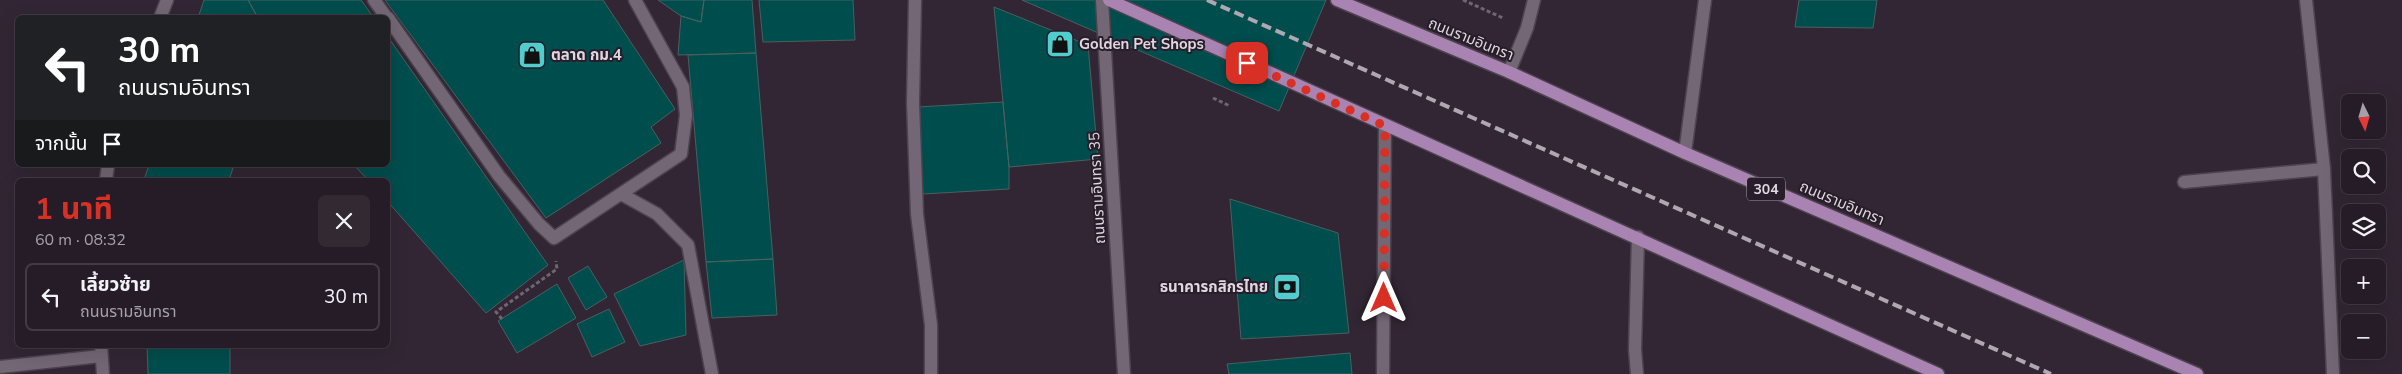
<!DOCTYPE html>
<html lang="th">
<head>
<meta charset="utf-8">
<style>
  :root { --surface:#261c27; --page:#322933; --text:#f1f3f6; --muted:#a4a1a7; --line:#423a44; --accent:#d93025 }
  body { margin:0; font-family:"Nunito Sans","Noto Sans Thai",sans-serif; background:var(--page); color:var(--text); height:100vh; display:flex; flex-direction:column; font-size:19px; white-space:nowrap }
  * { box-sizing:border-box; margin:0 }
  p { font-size:16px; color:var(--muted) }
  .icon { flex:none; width:28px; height:28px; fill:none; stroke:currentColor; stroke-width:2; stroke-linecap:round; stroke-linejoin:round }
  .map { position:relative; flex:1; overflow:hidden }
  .panel { position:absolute; left:15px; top:178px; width:375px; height:170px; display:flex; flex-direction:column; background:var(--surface); border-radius:8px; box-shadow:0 5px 20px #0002,0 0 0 1px var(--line) }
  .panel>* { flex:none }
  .guide { position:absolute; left:15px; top:15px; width:375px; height:152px; border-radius:8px; box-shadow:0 5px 20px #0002,0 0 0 1px var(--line); background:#202124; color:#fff; overflow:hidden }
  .needle { width:32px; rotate:175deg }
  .tools { position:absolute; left:2341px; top:94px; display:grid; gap:10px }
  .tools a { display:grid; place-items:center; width:45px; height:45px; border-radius:8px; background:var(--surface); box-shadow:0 5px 20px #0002,0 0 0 1px var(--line); font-size:25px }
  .pin { position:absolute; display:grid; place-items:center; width:42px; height:42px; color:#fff; margin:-21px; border-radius:10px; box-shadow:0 2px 8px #0006 }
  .me { position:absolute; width:55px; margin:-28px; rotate:0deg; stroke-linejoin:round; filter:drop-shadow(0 0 4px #0008) }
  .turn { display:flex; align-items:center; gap:18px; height:105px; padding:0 20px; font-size:22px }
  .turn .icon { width:65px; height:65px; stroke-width:2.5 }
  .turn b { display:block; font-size:35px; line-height:42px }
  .then { display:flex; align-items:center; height:48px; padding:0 20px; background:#0003; gap:10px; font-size:19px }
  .round { display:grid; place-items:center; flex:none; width:52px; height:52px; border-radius:8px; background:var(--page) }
  .summary { display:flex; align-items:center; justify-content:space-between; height:85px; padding:0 20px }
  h1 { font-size:30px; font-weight:700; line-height:38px; color:var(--accent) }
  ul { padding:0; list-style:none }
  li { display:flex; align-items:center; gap:15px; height:68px; margin:0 10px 8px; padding:0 10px; border:2px solid var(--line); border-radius:8px }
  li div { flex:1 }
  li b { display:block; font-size:19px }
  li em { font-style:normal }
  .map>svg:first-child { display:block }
</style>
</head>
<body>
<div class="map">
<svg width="2402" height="374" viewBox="0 0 2402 374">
  <rect width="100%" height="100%" fill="#322634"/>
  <path fill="#004d4d" stroke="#486160" d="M 204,0 L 248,0 L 258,18 L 198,18 Z
    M 248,0 L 361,0 L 374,18 L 258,18 Z
    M 385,0 L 603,0 L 675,109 L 651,127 L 661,143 L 546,218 Z
    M 658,0 L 704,0 L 701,22 L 681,16 Z
    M 704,0 L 752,0 L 756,53 L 678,55 L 681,16 L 701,22 Z
    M 759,0 L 853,0 L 855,40 L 763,42 Z
    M 1022,0 L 1326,0 L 1279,111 Z
    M 1799,0 L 1877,0 L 1873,28 L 1795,27 Z
    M 994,7 L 1088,45 L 1098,159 L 1009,167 Z
    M 388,37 L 548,265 L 486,313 L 388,202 L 388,180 L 368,180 L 354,165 L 388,165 Z
    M 756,53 L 773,259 L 706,262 L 688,55 Z
    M 1003,102 L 1009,167 L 1009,189 L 923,194 L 918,107 Z
    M 149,165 L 234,165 L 229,180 L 144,180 Z
    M 1230,199 L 1338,233 L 1349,333 L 1241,339 Z
    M 773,259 L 777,315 L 712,318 L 706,262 Z
    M 684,260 L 686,335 L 640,346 L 614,294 Z
    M 588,266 L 607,297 L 586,310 L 568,278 Z
    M 557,284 L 576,318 L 517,353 L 498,321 Z
    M 609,309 L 625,342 L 592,357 L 577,324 Z
    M 147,345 L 230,345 L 230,374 L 148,374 Z
    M 1350,353 L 1352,374 L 1229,374 L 1227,364 Z"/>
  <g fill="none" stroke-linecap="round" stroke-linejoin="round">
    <g stroke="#4c434e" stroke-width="15">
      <path id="lane" d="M 374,0 L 387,18
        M 915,0 L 913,103 L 917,214 L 931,325 L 931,374
        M 388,18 L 499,176 L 539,224 L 554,238 L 681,154 L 686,115 L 683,87 L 635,0
        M 1509,72 L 1527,28 L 1534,0
        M 2184,182 L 2324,169
        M 621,194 L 657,214 L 688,245 L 712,374"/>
    </g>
    <g stroke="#4c434e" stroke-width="15">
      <path id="street" d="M 1102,0 L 1124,374
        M 2306,0 L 2324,169 L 2333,374
        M 1685,153 L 1705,0
        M 0,367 L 101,356
        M 1383,374 L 1385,126
        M 1637,374 L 1635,350 L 1638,237"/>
    </g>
    <g stroke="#4c434e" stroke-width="15">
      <path id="secondary" d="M 160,18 L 167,0
        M 106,180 L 108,165
        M 101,345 L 103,374"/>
    </g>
    <g stroke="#4c434e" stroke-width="15">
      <path id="primary" d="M 1109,0 L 1938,374
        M 1337,0 L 1509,72 L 1685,153 L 2197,374"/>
    </g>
    <path stroke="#706672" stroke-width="3" stroke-dasharray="4 2.5" stroke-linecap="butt" d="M 1463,0 L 1503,18
      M 1213,98 L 1230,106
      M 502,319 L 496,312 L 557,269 L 556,261"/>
    <use href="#lane" stroke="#736675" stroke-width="12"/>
    <use href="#street" stroke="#736675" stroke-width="12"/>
    <use href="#secondary" stroke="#736675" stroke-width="12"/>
    <use href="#primary" stroke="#a983b1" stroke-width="12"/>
    <path stroke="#afa7b1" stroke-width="4" stroke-dasharray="10 5" stroke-linecap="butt" d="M 1207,0 L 2051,374"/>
  </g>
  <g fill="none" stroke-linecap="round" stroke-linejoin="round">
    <path stroke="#d93025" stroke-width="9" stroke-dasharray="0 16.2" d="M 1247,63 L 1385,126 L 1384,298"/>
  </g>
  <defs>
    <g id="shop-square" transform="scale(1.4375)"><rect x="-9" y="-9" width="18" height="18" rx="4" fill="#52cdce" stroke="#281d2a"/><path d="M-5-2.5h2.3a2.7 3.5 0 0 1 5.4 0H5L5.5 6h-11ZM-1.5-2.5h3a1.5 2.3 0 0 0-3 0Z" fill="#111"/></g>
    <g id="bank-square" transform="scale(1.4375)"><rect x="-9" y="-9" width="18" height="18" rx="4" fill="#52cdce" stroke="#281d2a"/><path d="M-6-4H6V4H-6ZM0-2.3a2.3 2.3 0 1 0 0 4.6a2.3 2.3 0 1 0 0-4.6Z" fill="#111"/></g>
  </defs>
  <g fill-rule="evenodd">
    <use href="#shop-square" x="1060" y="44"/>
    <use href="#shop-square" x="532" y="55"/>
    <use href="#bank-square" x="1287" y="287"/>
  </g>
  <g text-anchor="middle" stroke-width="4" stroke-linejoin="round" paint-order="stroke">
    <rect fill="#281d2a" stroke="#a8a0aa" stroke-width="1" x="1747" y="177.5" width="38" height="23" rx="4"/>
    <g font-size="14" font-weight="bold" fill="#dfd8e1">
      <text x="1766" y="194">304</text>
    </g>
    <g font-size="15" fill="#dfd8e1" stroke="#281d2a">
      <text transform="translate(1471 39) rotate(22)" y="5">ถนนรามอินทรา</text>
      <text transform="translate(1097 188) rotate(-93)" y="5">ถนนรามอินทรา 35</text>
      <text transform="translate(1842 203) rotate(23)" y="5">ถนนรามอินทรา</text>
    </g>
    <g font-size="15" font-weight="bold" fill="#dfd8e1" stroke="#281d2a" text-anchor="start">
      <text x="1079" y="49">Golden Pet Shops</text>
      <text x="551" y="60">ตลาด กม.4</text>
      <text x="1268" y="292" text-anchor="end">ธนาคารกสิกรไทย</text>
    </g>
  </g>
</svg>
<div class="tools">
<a><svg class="needle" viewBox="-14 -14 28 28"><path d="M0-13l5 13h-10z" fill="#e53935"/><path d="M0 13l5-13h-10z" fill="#a4a1a7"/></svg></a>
<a><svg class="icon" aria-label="search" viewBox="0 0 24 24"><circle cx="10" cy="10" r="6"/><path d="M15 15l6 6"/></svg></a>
<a><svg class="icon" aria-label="layers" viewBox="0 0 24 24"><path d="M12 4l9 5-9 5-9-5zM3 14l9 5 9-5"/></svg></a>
<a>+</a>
<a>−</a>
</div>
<div class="pin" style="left:1247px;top:63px;background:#d93025"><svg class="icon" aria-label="arrive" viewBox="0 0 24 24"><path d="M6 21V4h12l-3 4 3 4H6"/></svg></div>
<svg class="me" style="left:1384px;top:298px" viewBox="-20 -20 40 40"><path d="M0-17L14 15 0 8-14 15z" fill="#d93025" stroke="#fff" stroke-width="4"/></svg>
<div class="guide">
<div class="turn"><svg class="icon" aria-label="left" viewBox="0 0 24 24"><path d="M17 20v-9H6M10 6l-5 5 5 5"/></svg><div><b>30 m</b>ถนนรามอินทรา</div></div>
<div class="then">จากนั้น<svg class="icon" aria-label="arrive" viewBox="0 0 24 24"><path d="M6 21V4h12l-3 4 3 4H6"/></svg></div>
</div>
<section class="panel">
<div class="summary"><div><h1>1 นาที</h1><p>60 m · 08:32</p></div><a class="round"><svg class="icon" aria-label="close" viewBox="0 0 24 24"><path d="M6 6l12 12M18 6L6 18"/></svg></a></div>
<ul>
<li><svg class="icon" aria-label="left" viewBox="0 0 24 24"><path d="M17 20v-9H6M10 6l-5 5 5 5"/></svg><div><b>เลี้ยวซ้าย</b><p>ถนนรามอินทรา</p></div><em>30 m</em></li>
</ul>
</section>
</div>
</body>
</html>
